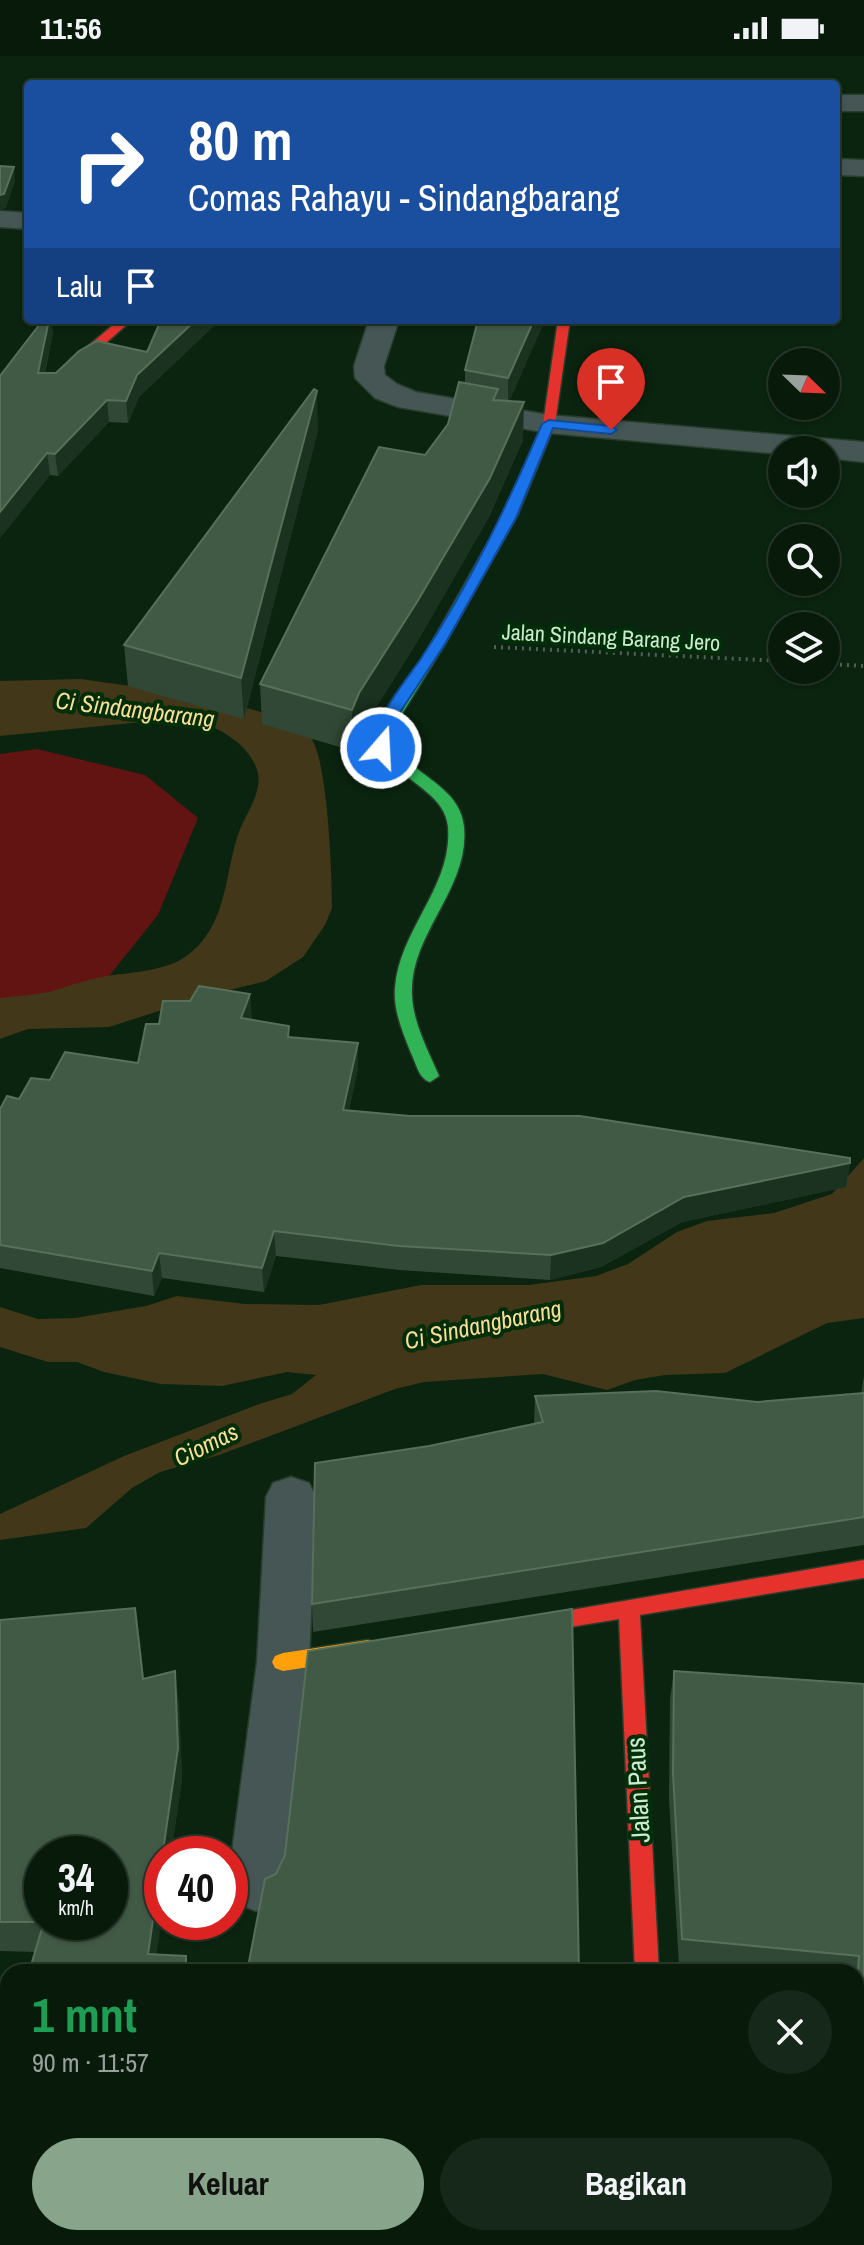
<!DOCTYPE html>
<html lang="id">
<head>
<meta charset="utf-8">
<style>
  :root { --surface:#081b0b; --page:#162819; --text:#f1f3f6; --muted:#98a19d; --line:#29392c; --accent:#88a58b }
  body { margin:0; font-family:"Archivo Narrow",sans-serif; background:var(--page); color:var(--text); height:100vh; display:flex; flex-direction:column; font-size:30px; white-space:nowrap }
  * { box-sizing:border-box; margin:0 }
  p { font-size:26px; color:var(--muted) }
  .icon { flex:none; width:44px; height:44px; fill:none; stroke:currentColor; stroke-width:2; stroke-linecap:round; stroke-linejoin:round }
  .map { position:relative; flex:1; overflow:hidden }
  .side { position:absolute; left:0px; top:1908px; width:864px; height:282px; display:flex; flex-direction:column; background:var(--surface); border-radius:24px 24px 0 0; box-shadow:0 2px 6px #0004,0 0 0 2px var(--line) }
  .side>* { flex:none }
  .banner { position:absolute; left:24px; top:24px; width:816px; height:244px; border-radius:8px; box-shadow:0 2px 6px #0004,0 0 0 2px var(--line); background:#1a4fa0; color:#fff; overflow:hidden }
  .needle { width:52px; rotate:113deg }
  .fabs { position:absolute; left:768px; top:292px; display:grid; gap:16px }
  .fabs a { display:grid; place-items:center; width:72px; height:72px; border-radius:50%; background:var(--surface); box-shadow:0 2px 6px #0004,0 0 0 2px var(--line); font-size:40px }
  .speed { position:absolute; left:24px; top:1780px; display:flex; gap:16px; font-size:40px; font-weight:700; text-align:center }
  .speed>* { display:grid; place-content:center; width:104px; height:104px; border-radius:50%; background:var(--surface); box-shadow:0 2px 6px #0004,0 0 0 2px var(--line); line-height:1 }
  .speed small { font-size:20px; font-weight:400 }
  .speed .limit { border:12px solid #d22; background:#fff; color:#111 }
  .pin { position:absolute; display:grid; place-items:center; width:68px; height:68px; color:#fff; margin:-82px -34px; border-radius:50% 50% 50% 0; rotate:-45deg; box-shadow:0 0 8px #0007 }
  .pin .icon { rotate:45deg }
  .me { position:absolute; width:88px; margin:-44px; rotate:19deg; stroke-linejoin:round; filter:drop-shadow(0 0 6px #0008) }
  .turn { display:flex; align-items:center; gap:28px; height:168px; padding:0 32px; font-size:36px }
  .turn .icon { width:104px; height:104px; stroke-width:2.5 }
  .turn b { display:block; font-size:56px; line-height:68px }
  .then { display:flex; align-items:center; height:76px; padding:0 32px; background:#0003; gap:16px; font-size:30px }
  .round { display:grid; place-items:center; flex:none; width:84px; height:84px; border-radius:42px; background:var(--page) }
  .overview { display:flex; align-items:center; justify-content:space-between; height:136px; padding:0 32px }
  h1 { font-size:48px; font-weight:700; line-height:60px; color:#1e9e55 }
  .action { display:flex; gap:16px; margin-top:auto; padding:16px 32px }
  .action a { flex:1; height:92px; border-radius:48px; background:var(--accent); color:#111; font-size:32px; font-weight:700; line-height:92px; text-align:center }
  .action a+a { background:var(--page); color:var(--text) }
  .status { display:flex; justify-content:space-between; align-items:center; height:56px; padding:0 40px; background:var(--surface); direction:ltr }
  .status svg { height:22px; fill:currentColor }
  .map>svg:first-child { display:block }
</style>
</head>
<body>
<div class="status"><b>11:56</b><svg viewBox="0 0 49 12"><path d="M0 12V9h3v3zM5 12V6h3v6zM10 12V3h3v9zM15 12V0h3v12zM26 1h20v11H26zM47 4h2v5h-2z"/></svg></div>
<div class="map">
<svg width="864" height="2189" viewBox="0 0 864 2189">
  <rect width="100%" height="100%" fill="#0a240f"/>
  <path fill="#621412" d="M 37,693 L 145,719 L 198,762 L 158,859 L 105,925 L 0,954 L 0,698 Z"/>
  <path fill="#423819" d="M 81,623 C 126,630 287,648 311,682 C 328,706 332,819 332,852 L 325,869 L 303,901 L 266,925 L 212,938 L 109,971 L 28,973 L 0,983 L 0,942 C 16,940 33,939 49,936 C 67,931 84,924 102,921 C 128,916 163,916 185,901 C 227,872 224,821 238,779 C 244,759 266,734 256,711 C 245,683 209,666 182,662 L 0,680 L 0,625 Z
    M 864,1102 L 864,1262 L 827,1267 L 725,1317 L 665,1319 L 635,1324 L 607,1334 L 543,1318 L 424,1326 L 395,1333 L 219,1399 L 160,1416 L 132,1432 L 86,1472 L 0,1484 L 0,1458 L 124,1400 L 259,1348 L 292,1338 L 316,1319 L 287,1316 L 222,1330 L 161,1328 L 104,1316 L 77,1306 L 48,1306 L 0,1291 L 0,1251 L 38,1263 L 75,1262 L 146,1250 L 177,1240 L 245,1248 L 319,1249 L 421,1229 L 529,1229 L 596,1220 L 628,1208 L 677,1176 L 707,1165 L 774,1157 L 832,1138 Z"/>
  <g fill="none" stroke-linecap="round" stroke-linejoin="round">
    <g stroke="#283d2b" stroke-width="3">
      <path id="street" d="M 836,39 L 864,39 L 864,55 L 836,55 Z
        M 836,103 L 864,104 L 864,120 L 836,119 Z
        M 0,155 L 28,157 L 28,173 L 0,171 Z
        M 369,264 L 399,264 L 384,310 L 385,319 L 397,328 L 416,336 L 549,359 L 864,386 L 864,406 L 826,402 L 826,394 L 782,394 L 782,398 L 549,377 L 398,351 L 375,342 L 355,322 L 354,310 Z
        M 291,1421 L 309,1427 L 316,1441 L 309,1606 L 284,1829 L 276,1847 L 256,1855 L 236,1847 L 230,1834 L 230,1811 L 257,1606 L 266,1441 L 273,1427 Z
        M 0,2018 L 8,2018 L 8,2076 L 0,2076 Z
        M 856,2047 L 864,2048 L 864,2108 L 856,2107 Z
        M 610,2182 L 672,2182 L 671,2189 L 609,2189 Z"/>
    </g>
    <g stroke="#283d2b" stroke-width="3">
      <path id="fast" d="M 511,454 L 518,458 L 445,588 L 389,679 C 403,718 460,726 464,771 C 470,833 409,878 412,939 C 413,967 428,994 439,1020 L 430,1026 C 419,1023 416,1007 411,997 C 403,977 393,954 395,932 C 399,874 453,830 448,771 C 445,732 389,723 373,679 L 431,588 L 504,458 Z"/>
    </g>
    <g stroke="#283d2b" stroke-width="3">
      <path id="slow" d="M 368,1584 L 376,1587 L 379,1593 L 376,1599 L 368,1602 L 283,1615 L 275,1612 L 272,1606 L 275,1600 L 283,1597 Z"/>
    </g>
    <g stroke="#283d2b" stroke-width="3">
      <path id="jam" d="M 119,264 L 132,264 L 82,308 L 74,308 L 74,302 Z
        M 558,264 L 570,264 L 555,368 L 518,458 L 516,461 L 506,461 L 504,458 L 543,368 Z
        M 864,1504 L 864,1522 L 640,1559 L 659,1916 L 635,1916 L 619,1563 L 515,1580 L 507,1577 L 504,1571 L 507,1565 Z"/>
    </g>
    <path stroke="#51605a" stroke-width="4" stroke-dasharray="2 5" stroke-linecap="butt" d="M 494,591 L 782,605
      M 826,608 L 864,610"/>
    <use href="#street" fill="#465655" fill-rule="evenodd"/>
    <use href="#fast" fill="#30b455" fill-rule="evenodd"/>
    <use href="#slow" fill="#ff9f0a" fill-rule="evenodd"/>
    <use href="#jam" fill="#e5322d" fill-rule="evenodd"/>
  </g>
  <path fill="#304835" d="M 161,264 L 220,264 L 139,341 L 128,367 L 109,366 L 58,420 L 50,419 L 0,482 L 0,320 L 53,276 L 45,317 L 56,317 L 147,296 Z
    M 279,264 L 347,264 L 346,267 Z
    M 478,264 L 545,264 L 509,345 L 523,384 L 489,461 L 417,586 L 360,677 L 353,695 L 262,668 L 260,628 L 448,368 L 465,327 L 465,314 Z
    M 318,374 L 244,663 L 128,630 L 124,589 Z
    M 250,938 L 251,964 L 289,970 L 289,981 L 358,1012 L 349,1054 L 850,1107 L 846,1131 L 682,1166 L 601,1211 L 550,1224 L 399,1214 L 276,1200 L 264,1236 L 162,1222 L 154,1240 L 0,1212 L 0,1053 L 50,1024 L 138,1007 L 159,968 L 190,945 Z
    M 864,1320 L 864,1489 L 313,1576 L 312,1548 L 429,1390 L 534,1368 L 535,1340 L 757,1346 L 861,1338 Z
    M 0,1564 L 140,1584 L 144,1623 L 179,1647 L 182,1723 L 171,1798 L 162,1798 L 35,1896 L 0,1895 Z
    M 674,1615 L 864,1628 L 864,2046 L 856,2045 L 856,1916 L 745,1916 L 679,1909 L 669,1744 L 670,1643 Z"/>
  <path fill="#1a321f" d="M 14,111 L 15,125 L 6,152 L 0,154 L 0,139 Z
    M 49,264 L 51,264 L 53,276 L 40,338 L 38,317 Z
    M 196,264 L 220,264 L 139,341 L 128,367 L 126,345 L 137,319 Z
    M 534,264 L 545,264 L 508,349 L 508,322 Z
    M 317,335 L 318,374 L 244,663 L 241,622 Z
    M 107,344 L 109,366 L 58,420 L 55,398 Z
    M 524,346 L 523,384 L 489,461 L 417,586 L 360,677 L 353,695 L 352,654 L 359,637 Z
    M 47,397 L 50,419 L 0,482 L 0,456 Z
    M 250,938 L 252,962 L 243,987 L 241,962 Z
    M 358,987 L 358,1012 L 344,1078 L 343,1054 Z
    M 850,1107 L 846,1131 L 682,1166 L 601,1211 L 550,1224 L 551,1199 L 684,1141 Z
    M 274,1175 L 276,1200 L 264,1236 L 262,1212 Z
    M 159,1197 L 162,1222 L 154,1240 L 152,1215 Z
    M 135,1552 L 140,1584 L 147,1654 L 143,1623 Z
    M 175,1615 L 179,1647 L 182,1723 L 171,1798 L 162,1798 Z
    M 162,1801 L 162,1862 L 154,1916 L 148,1898 Z"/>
  <path fill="#415a45" stroke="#56705a" stroke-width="2" fill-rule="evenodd" d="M 0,110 L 14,111 L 4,138 L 0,139 Z
    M 43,264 L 49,264 L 38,317 L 56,317 L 79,295 L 97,285 L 147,296 L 161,264 L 196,264 L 137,319 L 126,345 L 107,344 L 55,398 L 47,397 L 0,456 L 0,320 Z
    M 478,264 L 534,264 L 508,322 L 465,314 Z
    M 459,326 L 498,333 L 493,344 L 524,346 L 490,422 L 417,546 L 359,637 L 352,654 L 260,628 L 379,391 L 425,399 L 448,368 Z
    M 314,333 L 317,335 L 241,622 L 124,589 Z
    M 199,930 L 250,938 L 241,962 L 289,970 L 288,981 L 358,987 L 343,1054 L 410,1060 L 580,1060 L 850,1102 L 850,1107 L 684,1141 L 603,1187 L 551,1199 L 399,1190 L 274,1175 L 262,1212 L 159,1197 L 152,1215 L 0,1189 L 0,1053 L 7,1040 L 19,1043 L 31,1022 L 50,1024 L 65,996 L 138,1007 L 146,968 L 159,968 L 163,945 L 190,945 Z
    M 656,1335 L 757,1346 L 864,1337 L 864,1461 L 312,1548 L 315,1407 L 429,1390 L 543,1366 L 535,1340 Z
    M 135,1552 L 143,1623 L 175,1615 L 178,1692 L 148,1898 L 186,1900 L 186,1916 L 29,1916 L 44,1866 L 0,1866 L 0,1564 ZM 42,1798 L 110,1798 L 110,1866 L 42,1866 Z
    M 572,1553 L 579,1916 L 247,1916 L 265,1823 L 276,1818 L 285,1799 L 308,1595 Z
    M 674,1615 L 864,1628 L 864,2019 L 861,2019 L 857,1927 L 859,1900 L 682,1883 L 673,1717 Z
    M 8,1987 L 8,2182 L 563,2182 L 562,2189 L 0,2189 L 0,2051 L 3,2048 L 4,2002 Z
    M 856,2139 L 864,2141 L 864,2189 L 699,2189 L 700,2182 L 856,2182 Z"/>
  <path fill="#1a73e8" stroke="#114b97" stroke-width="2" d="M 549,364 L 611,370 L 617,374 L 611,378 L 553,372 L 516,462 L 445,588 L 397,661 L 388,679 L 386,695 L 375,695 C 366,672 406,624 420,604 C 469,530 507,450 542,368 Z"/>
  <g text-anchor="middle" stroke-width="8" stroke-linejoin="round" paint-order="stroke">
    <g font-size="22" fill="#ccebce" stroke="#002e08">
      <text transform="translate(611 581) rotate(3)" y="8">Jalan Sindang Barang Jero</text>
    </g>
    <g font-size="24" font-style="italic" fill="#fcdd96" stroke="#002e08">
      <text transform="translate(135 654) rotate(7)" y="8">Ci Sindangbarang</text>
      <text transform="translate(483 1269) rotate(-12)" y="8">Ci Sindangbarang</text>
      <text transform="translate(206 1389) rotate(-26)" y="8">Ciomas</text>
    </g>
    <g font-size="26" fill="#ccebce" stroke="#002e08">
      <text transform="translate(638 1734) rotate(-93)" y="9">Jalan Paus</text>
    </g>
  </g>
</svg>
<div class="fabs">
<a><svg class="needle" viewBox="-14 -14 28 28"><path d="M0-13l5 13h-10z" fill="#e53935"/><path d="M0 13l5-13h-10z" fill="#98a19d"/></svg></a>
<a><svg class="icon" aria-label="sound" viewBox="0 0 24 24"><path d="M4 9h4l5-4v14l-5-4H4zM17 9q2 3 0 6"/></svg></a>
<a><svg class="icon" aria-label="search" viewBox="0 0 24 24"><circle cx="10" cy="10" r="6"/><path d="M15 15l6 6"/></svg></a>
<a><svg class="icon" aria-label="layers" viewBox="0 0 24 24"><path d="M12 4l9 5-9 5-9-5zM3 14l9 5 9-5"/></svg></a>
</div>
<div class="speed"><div>34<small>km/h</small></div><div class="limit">40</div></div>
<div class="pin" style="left:611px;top:374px;background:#d93025"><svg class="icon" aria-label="arrive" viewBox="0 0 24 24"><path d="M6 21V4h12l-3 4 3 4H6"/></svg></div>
<svg class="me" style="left:381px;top:692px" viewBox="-20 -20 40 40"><circle r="17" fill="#1a73e8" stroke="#fff" stroke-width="3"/><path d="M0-11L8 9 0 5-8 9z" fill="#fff"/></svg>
<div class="banner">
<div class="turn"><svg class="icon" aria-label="right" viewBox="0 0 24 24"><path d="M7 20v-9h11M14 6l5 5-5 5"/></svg><div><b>80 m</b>Comas Rahayu - Sindangbarang</div></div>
<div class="then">Lalu<svg class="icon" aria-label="arrive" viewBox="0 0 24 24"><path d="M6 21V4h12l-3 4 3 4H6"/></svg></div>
</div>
<section class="side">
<div class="overview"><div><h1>1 mnt</h1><p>90 m · 11:57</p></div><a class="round"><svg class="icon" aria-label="close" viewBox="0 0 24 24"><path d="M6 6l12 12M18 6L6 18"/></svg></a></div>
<div class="action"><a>Keluar</a><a>Bagikan</a></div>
</section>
</div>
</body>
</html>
